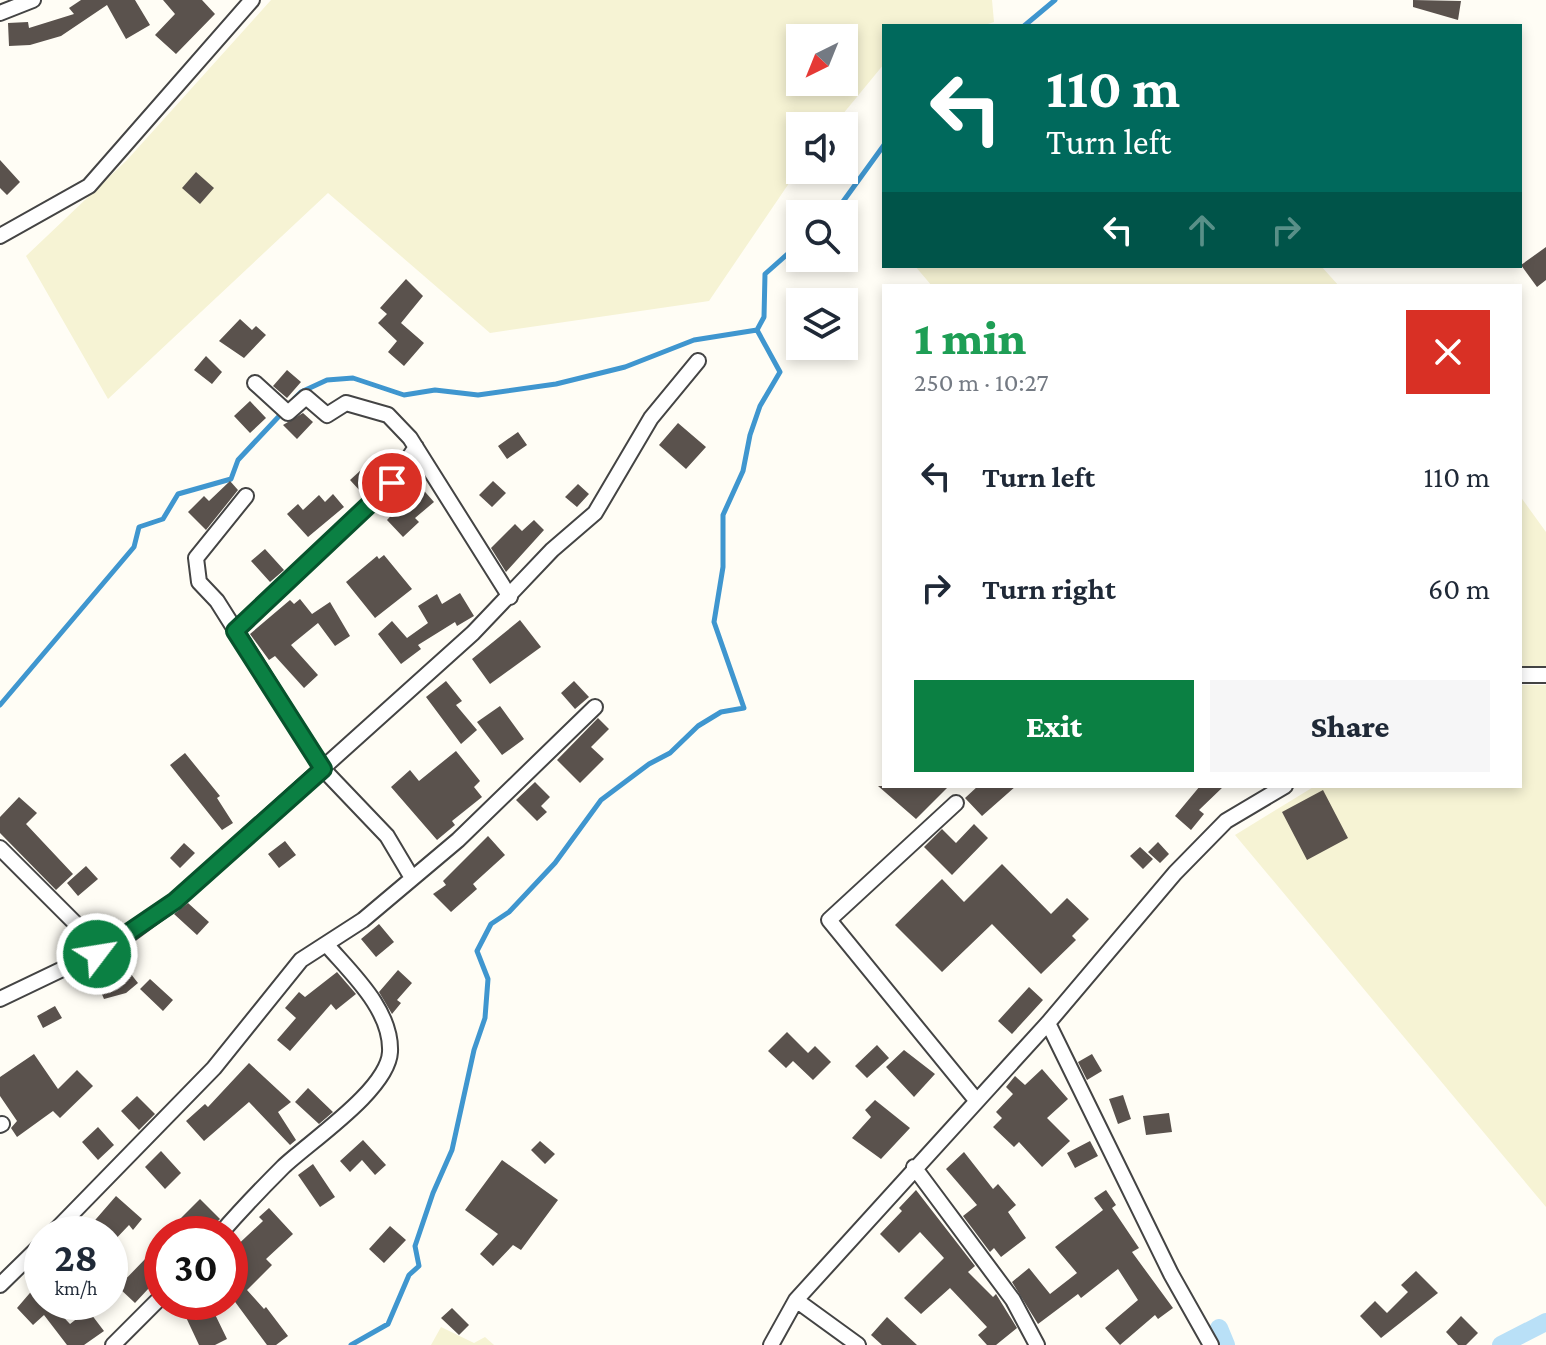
<!DOCTYPE html>
<html lang="en">
<head>
<meta charset="utf-8">
<style>
  :root { --surface:#fff; --page:#f6f6f7; --text:#1f2937; --muted:#747a83; --accent:#0b8043 }
  body { margin:0; font-family:"Crimson Pro",serif; background:var(--page); color:var(--text); height:100vh; display:flex; flex-direction:column; font-size:30px; white-space:nowrap }
  * { box-sizing:border-box; margin:0 }
  p { font-size:26px; color:var(--muted) }
  .icon { flex:none; width:44px; height:44px; fill:none; stroke:currentColor; stroke-width:2; stroke-linecap:round; stroke-linejoin:round }
  .map { position:relative; flex:1; overflow:hidden }
  .details { position:absolute; left:882px; top:284px; width:640px; height:504px; display:flex; flex-direction:column; background:var(--surface); border-radius:0px; box-shadow:0 4px 12px #0003 }
  .details>* { flex:none }
  .banner { position:absolute; left:882px; top:24px; width:640px; height:244px; border-radius:0px; box-shadow:0 4px 12px #0003; background:#00695c; color:#fff; overflow:hidden }
  .needle { width:52px; rotate:223deg }
  .buttons { position:absolute; left:786px; top:24px; display:grid; gap:16px }
  .buttons a { display:grid; place-items:center; width:72px; height:72px; border-radius:0px; background:var(--surface); box-shadow:0 4px 12px #0003; font-size:40px }
  .speed { position:absolute; left:24px; top:1216px; display:flex; gap:16px; font-size:40px; font-weight:700; text-align:center }
  .speed>* { display:grid; place-content:center; width:104px; height:104px; border-radius:50%; background:var(--surface); box-shadow:0 4px 12px #0003; line-height:1 }
  .speed small { font-size:20px; font-weight:400 }
  .speed .limit { border:12px solid #d22; background:#fff; color:#111 }
  .pin { position:absolute; display:grid; place-items:center; width:68px; height:68px; color:#fff; margin:-34px; border:4px solid #fff; border-radius:50%; box-shadow:0 2px 8px #0007 }
  .me { position:absolute; width:88px; margin:-44px; rotate:59deg; stroke-linejoin:round; filter:drop-shadow(0 0 6px #0008) }
  .turn { display:flex; align-items:center; gap:28px; height:168px; padding:0 32px; font-size:36px }
  .turn .icon { width:104px; height:104px; stroke-width:2.5 }
  .turn b { display:block; font-size:56px; line-height:68px }
  .lanes { display:flex; align-items:center; height:76px; padding:0 32px; background:#0003; justify-content:center; gap:40px; direction:ltr }
  .lanes .off { opacity:.35 }
  .round { display:grid; place-items:center; flex:none; width:84px; height:84px; border-radius:0px; background:var(--page) }
  .summary { display:flex; align-items:center; justify-content:space-between; height:136px; padding:0 32px }
  h1 { font-size:48px; font-weight:800; line-height:60px; color:#1e9e55 }
  .button { display:flex; gap:16px; margin-top:auto; padding:16px 32px }
  .button a { flex:1; height:92px; border-radius:0px; background:var(--accent); color:#fff; font-size:32px; font-weight:800; line-height:92px; text-align:center }
  .button a+a { background:var(--page); color:var(--text) }
  ul { padding:0; list-style:none }
  li { display:flex; align-items:center; gap:24px; height:112px; padding:0 32px }
  li div { flex:1 }
  li b { display:block; font-size:30px }
  li em { font-style:normal }
  .map>svg:first-child { display:block }
</style>
</head>
<body>
<div class="map">
<svg width="1546" height="1345" viewBox="0 0 1546 1345">
  <rect width="100%" height="100%" fill="#fffdf5"/>
  <path fill="#f6f3d4" fill-rule="evenodd" d="M 271,0 L 992,0 L 994,22 L 982,26 L 884,26 L 884,64 L 833,126 L 800,126 L 800,167 L 709,301 L 490,333 L 328,193 L 108,399 L 26,256 L 127,160 ZM 800,38 L 844,38 L 844,82 L 800,82 Z
    M 915,266 L 1321,266 L 1339,286 L 932,286 Z
    M 1520,496 L 1546,532 L 1546,666 L 1520,666 Z
    M 1520,685 L 1546,685 L 1546,1207 L 1235,835 L 1315,786 L 1520,786 Z
    M 441,1327 L 474,1343 L 485,1337 L 494,1345 L 431,1345 Z"/>
  <g fill="none" stroke-linecap="round" stroke-linejoin="round">
    <path stroke="#3f96cf" stroke-width="5" d="M 1024,26 L 1055,0
      M 834,214 L 884,145
      M 294,399 L 301,392 L 327,380 L 353,378 L 404,395 L 435,390 L 478,395 L 556,384 L 625,367 L 694,340 L 757,330
      M 0,705 L 134,547 L 139,527 L 163,519 L 178,494 L 231,479 L 238,460 L 282,413
      M 351,1345 L 388,1324 L 409,1275 L 419,1266 L 415,1246 L 433,1193 L 452,1150 L 474,1050 L 485,1018 L 488,979 L 477,951 L 491,924 L 509,912 L 555,863 L 601,800 L 649,764 L 670,753 L 698,726 L 721,712 L 744,708 L 714,622 L 723,567 L 723,515 L 743,471 L 750,435 L 760,406 L 780,372 L 757,330 L 764,317 L 765,274 L 800,243"/>
    <path stroke="#b9e0f7" stroke-width="18" d="M 1219,1328 L 1226,1345
      M 1501,1345 L 1546,1322"/>
  </g>
  <path fill="#5a524d" d="M 81,0 L 135,0 L 150,25 L 126,39 L 107,5 L 61,36 L 30,45 L 9,46 L 8,23 L 28,22 L 29,28 L 74,14 L 69,8 Z
    M 163,0 L 202,0 L 215,14 L 176,54 L 155,35 L 175,14 Z
    M 1413,0 L 1461,1 L 1458,20 L 1413,7 Z
    M 0,160 L 20,182 L 7,195 L 0,188 Z
    M 196,172 L 214,188 L 200,204 L 182,188 Z
    M 1546,247 L 1546,280 L 1537,287 L 1521,265 Z
    M 406,279 L 423,296 L 401,323 L 424,343 L 404,366 L 388,352 L 397,341 L 378,323 L 387,314 L 380,308 Z
    M 240,319 L 252,330 L 256,326 L 266,335 L 244,358 L 219,341 Z
    M 206,356 L 222,372 L 212,384 L 194,370 Z
    M 287,370 L 301,382 L 287,398 L 273,386 Z
    M 250,401 L 266,418 L 250,433 L 234,416 Z
    M 303,413 L 313,422 L 297,439 L 283,425 Z
    M 678,423 L 706,447 L 686,469 L 659,445 Z
    M 518,432 L 527,445 L 507,459 L 498,446 Z
    M 361,470 L 371,483 L 361,492 L 350,480 Z
    M 230,481 L 238,490 L 206,530 L 188,512 L 204,496 L 209,501 Z
    M 493,481 L 506,493 L 492,507 L 479,495 Z
    M 578,484 L 589,494 L 577,507 L 565,497 Z
    M 419,485 L 434,502 L 415,518 L 419,522 L 403,537 L 387,520 Z
    M 333,494 L 344,507 L 308,537 L 287,514 L 298,504 L 303,510 L 319,495 L 325,502 Z
    M 534,520 L 544,530 L 506,572 L 491,548 L 515,524 L 522,531 Z
    M 265,549 L 284,570 L 270,582 L 251,561 Z
    M 384,555 L 412,589 L 375,618 L 346,582 L 377,556 L 379,559 Z
    M 460,593 L 474,616 L 457,626 L 455,622 L 418,645 L 421,649 L 401,664 L 378,634 L 392,621 L 407,638 L 428,623 L 418,606 L 437,594 L 442,604 Z
    M 300,599 L 312,614 L 330,602 L 350,636 L 335,646 L 318,623 L 291,645 L 318,675 L 304,688 L 275,656 L 269,660 L 250,634 L 290,600 L 294,604 Z
    M 520,620 L 541,647 L 490,684 L 472,659 Z
    M 446,681 L 462,701 L 456,705 L 477,730 L 461,744 L 426,697 Z
    M 574,681 L 589,697 L 575,709 L 561,693 Z
    M 500,706 L 524,739 L 502,755 L 477,722 Z
    M 598,718 L 609,729 L 591,747 L 604,759 L 580,783 L 557,760 Z
    M 456,751 L 480,781 L 474,787 L 482,797 L 452,821 L 455,825 L 437,840 L 391,787 L 410,770 L 419,781 Z
    M 185,753 L 220,796 L 217,798 L 233,823 L 222,830 L 170,765 Z
    M 535,782 L 550,797 L 541,806 L 547,812 L 537,821 L 516,800 Z
    M 878,786 L 949,786 L 916,819 Z
    M 978,786 L 1016,786 L 982,816 L 965,798 Z
    M 1200,786 L 1224,786 L 1199,810 L 1204,814 L 1191,830 L 1175,816 Z
    M 1323,790 L 1348,838 L 1307,860 L 1282,812 Z
    M 19,797 L 37,813 L 26,824 L 73,874 L 56,890 L 0,833 L 0,817 Z
    M 974,824 L 988,838 L 952,875 L 924,847 L 942,829 L 956,843 Z
    M 488,836 L 505,855 L 473,884 L 477,889 L 451,912 L 433,894 L 446,885 L 443,881 Z
    M 285,841 L 296,855 L 279,868 L 268,854 Z
    M 1158,842 L 1169,854 L 1160,863 L 1148,852 Z
    M 184,843 L 195,853 L 180,868 L 170,858 Z
    M 1140,847 L 1153,859 L 1143,869 L 1130,856 Z
    M 1002,864 L 1051,914 L 1067,898 L 1089,919 L 1072,936 L 1076,940 L 1041,974 L 992,924 L 942,972 L 895,925 L 942,879 L 964,902 Z
    M 86,866 L 98,879 L 78,896 L 67,883 Z
    M 188,903 L 209,922 L 197,935 L 174,914 Z
    M 379,924 L 394,942 L 376,957 L 361,939 Z
    M 123,964 L 138,983 L 126,993 L 104,999 L 94,976 L 108,970 L 110,974 Z
    M 398,970 L 412,983 L 397,1000 L 401,1003 L 392,1014 L 379,992 Z
    M 337,972 L 356,994 L 336,1010 L 331,1004 L 290,1051 L 277,1040 L 296,1018 L 285,1008 L 299,992 L 305,997 Z
    M 150,979 L 173,1000 L 163,1011 L 140,989 Z
    M 1029,987 L 1043,1000 L 1012,1034 L 998,1021 Z
    M 55,1006 L 62,1018 L 43,1028 L 37,1016 Z
    M 787,1032 L 808,1053 L 815,1046 L 831,1062 L 813,1080 L 793,1061 L 786,1068 L 768,1051 Z
    M 877,1045 L 889,1058 L 867,1078 L 855,1066 Z
    M 904,1050 L 935,1074 L 914,1097 L 886,1067 Z
    M 34,1054 L 58,1089 L 77,1070 L 93,1086 L 60,1118 L 53,1111 L 17,1137 L 11,1128 L 17,1121 L 0,1096 L 0,1077 Z
    M 1092,1054 L 1102,1071 L 1087,1080 L 1078,1062 Z
    M 249,1063 L 291,1102 L 278,1112 L 296,1140 L 290,1145 L 249,1102 L 204,1141 L 186,1121 L 205,1104 L 208,1107 Z
    M 1042,1069 L 1068,1099 L 1047,1118 L 1070,1141 L 1042,1167 L 1019,1142 L 1014,1147 L 993,1127 L 1002,1118 L 996,1112 L 1013,1094 L 1006,1087 L 1015,1076 L 1025,1085 Z
    M 308,1088 L 333,1112 L 319,1124 L 295,1102 Z
    M 1123,1095 L 1131,1119 L 1118,1124 L 1109,1099 Z
    M 137,1096 L 155,1114 L 139,1130 L 121,1111 Z
    M 875,1100 L 910,1128 L 881,1159 L 852,1138 L 871,1117 L 865,1110 Z
    M 1169,1113 L 1172,1132 L 1146,1135 L 1143,1116 Z
    M 98,1127 L 114,1145 L 98,1160 L 82,1142 Z
    M 363,1140 L 386,1165 L 375,1175 L 362,1160 L 350,1172 L 340,1161 Z
    M 540,1141 L 555,1154 L 545,1164 L 531,1150 Z
    M 1090,1141 L 1098,1156 L 1075,1168 L 1067,1153 Z
    M 161,1151 L 181,1173 L 165,1189 L 145,1167 Z
    M 964,1152 L 993,1189 L 998,1184 L 1016,1205 L 1008,1212 L 1026,1238 L 1001,1257 L 994,1248 L 990,1252 L 963,1216 L 977,1205 L 946,1169 Z
    M 502,1160 L 558,1200 L 521,1250 L 513,1245 L 493,1266 L 480,1254 L 498,1234 L 465,1210 Z
    M 313,1164 L 335,1197 L 320,1207 L 298,1175 Z
    M 916,1190 L 975,1266 L 968,1272 L 993,1297 L 996,1294 L 1017,1328 L 996,1345 L 987,1345 L 978,1335 L 987,1327 L 950,1288 L 921,1314 L 904,1298 L 944,1258 L 920,1232 L 899,1253 L 880,1234 L 902,1211 L 899,1208 Z
    M 1106,1190 L 1116,1205 L 1112,1208 L 1139,1248 L 1132,1252 L 1173,1308 L 1158,1319 L 1155,1315 L 1120,1345 L 1105,1328 L 1138,1300 L 1118,1269 L 1081,1298 L 1078,1294 L 1038,1324 L 1012,1282 L 1029,1268 L 1050,1294 L 1077,1273 L 1055,1247 L 1103,1210 L 1094,1198 Z
    M 116,1196 L 142,1219 L 133,1230 L 129,1225 L 110,1245 L 110,1234 L 83,1234 Z
    M 200,1199 L 220,1219 L 205,1234 L 183,1234 L 174,1225 Z
    M 269,1208 L 293,1234 L 266,1259 L 272,1265 L 247,1290 L 264,1309 L 266,1307 L 288,1336 L 276,1345 L 267,1345 L 230,1295 L 230,1252 L 263,1221 L 259,1217 Z
    M 390,1226 L 406,1240 L 384,1263 L 369,1249 Z
    M 148,1256 L 162,1269 L 162,1274 L 135,1303 L 118,1287 Z
    M 1416,1271 L 1438,1293 L 1381,1338 L 1360,1316 L 1375,1301 L 1387,1313 L 1408,1292 L 1401,1285 Z
    M 35,1287 L 42,1294 L 42,1302 L 49,1302 L 70,1324 L 88,1310 L 104,1331 L 84,1345 L 67,1345 L 44,1315 L 33,1325 L 17,1308 Z
    M 209,1302 L 227,1339 L 215,1345 L 199,1345 L 184,1313 Z
    M 452,1308 L 469,1325 L 459,1335 L 441,1318 Z
    M 1461,1316 L 1478,1333 L 1466,1345 L 1458,1345 L 1446,1332 Z
    M 887,1317 L 903,1332 L 917,1345 L 882,1345 L 871,1335 Z"/>
  <g fill="none" stroke-linecap="round" stroke-linejoin="round">
    <g stroke="#444" stroke-width="18">
      <path id="minor" d="M 0,13 L 33,0
        M 0,236 L 89,186 L 252,0
        M 255,383 L 288,413 L 306,397 L 327,415 L 346,403 L 388,415 L 410,438 L 510,597
        M 246,496 L 196,558 L 199,582 L 217,601 L 323,769 L 387,836 L 412,878
        M 235,631 L 392,483 L 416,447
        M 1520,675 L 1546,675
        M 956,803 L 829,920 L 976,1100
        M 0,848 L 94,942 L 97,954
        M 0,999 L 119,942 L 175,901 L 473,633 L 552,550 L 595,513 L 651,418 L 698,361
        M 1048,1023 L 1171,1274 L 1211,1345
        M 0,1125 L 2,1124
        M 914,1167 L 1013,1300 L 1037,1345
        M 52,1234 L 214,1068 L 301,960 L 363,920 L 458,840 L 595,707
        M 220,1234 C 240,1211 261,1189 283,1167 C 309,1142 388,1090 390,1052 C 392,1010 351,973 326,944
        M 0,1285 L 42,1244
        M 796,1300 L 858,1345
        M 113,1345 L 162,1296
        M 771,1345 L 796,1300 L 1048,1023 L 1175,873 L 1226,821 L 1285,786"/>
    </g>
    <use href="#minor" stroke="#fff" stroke-width="14"/>
  </g>
  <g fill="none" stroke-linecap="round" stroke-linejoin="round">
    <g stroke="#07532c" stroke-width="20">
      <path id="route" d="M 97,954 L 175,901 L 323,769 L 235,631 L 392,483"/>
    </g>
    <use href="#route" stroke="#0b8043" stroke-width="14"/>
  </g>
</svg>
<div class="buttons">
<a><svg class="needle" viewBox="-14 -14 28 28"><path d="M0-13l5 13h-10z" fill="#e53935"/><path d="M0 13l5-13h-10z" fill="#747a83"/></svg></a>
<a><svg class="icon" aria-label="sound" viewBox="0 0 24 24"><path d="M4 9h4l5-4v14l-5-4H4zM17 9q2 3 0 6"/></svg></a>
<a><svg class="icon" aria-label="search" viewBox="0 0 24 24"><circle cx="10" cy="10" r="6"/><path d="M15 15l6 6"/></svg></a>
<a><svg class="icon" aria-label="layers" viewBox="0 0 24 24"><path d="M12 4l9 5-9 5-9-5zM3 14l9 5 9-5"/></svg></a>
</div>
<div class="speed"><div>28<small>km/h</small></div><div class="limit">30</div></div>
<div class="pin" style="left:392px;top:483px;background:#d93025"><svg class="icon" aria-label="arrive" viewBox="0 0 24 24"><path d="M6 21V4h12l-3 4 3 4H6"/></svg></div>
<svg class="me" style="left:97px;top:954px" viewBox="-20 -20 40 40"><circle r="17" fill="#0b8043" stroke="#fff" stroke-width="3"/><path d="M0-11L8 9 0 5-8 9z" fill="#fff"/></svg>
<div class="banner">
<div class="turn"><svg class="icon" aria-label="left" viewBox="0 0 24 24"><path d="M17 20v-9H6M10 6l-5 5 5 5"/></svg><div><b>110 m</b>Turn left</div></div>
<div class="lanes"><svg class="icon" aria-label="left" viewBox="0 0 24 24"><path d="M17 20v-9H6M10 6l-5 5 5 5"/></svg><svg class="icon off" aria-label="ahead" viewBox="0 0 24 24"><path d="M12 20V5M6 11l6-6 6 6"/></svg><svg class="icon off" aria-label="right" viewBox="0 0 24 24"><path d="M7 20v-9h11M14 6l5 5-5 5"/></svg></div>
</div>
<section class="details">
<div class="summary"><div><h1>1 min</h1><p>250 m · 10:27</p></div><a class="round" style="background:#d93025;color:#fff"><svg class="icon" aria-label="close" viewBox="0 0 24 24"><path d="M6 6l12 12M18 6L6 18"/></svg></a></div>
<ul>
<li><svg class="icon" aria-label="left" viewBox="0 0 24 24"><path d="M17 20v-9H6M10 6l-5 5 5 5"/></svg><div><b>Turn left</b></div><em>110 m</em></li>
<li><svg class="icon" aria-label="right" viewBox="0 0 24 24"><path d="M7 20v-9h11M14 6l5 5-5 5"/></svg><div><b>Turn right</b></div><em>60 m</em></li>
</ul>
<div class="button"><a>Exit</a><a>Share</a></div>
</section>
</div>
</body>
</html>
